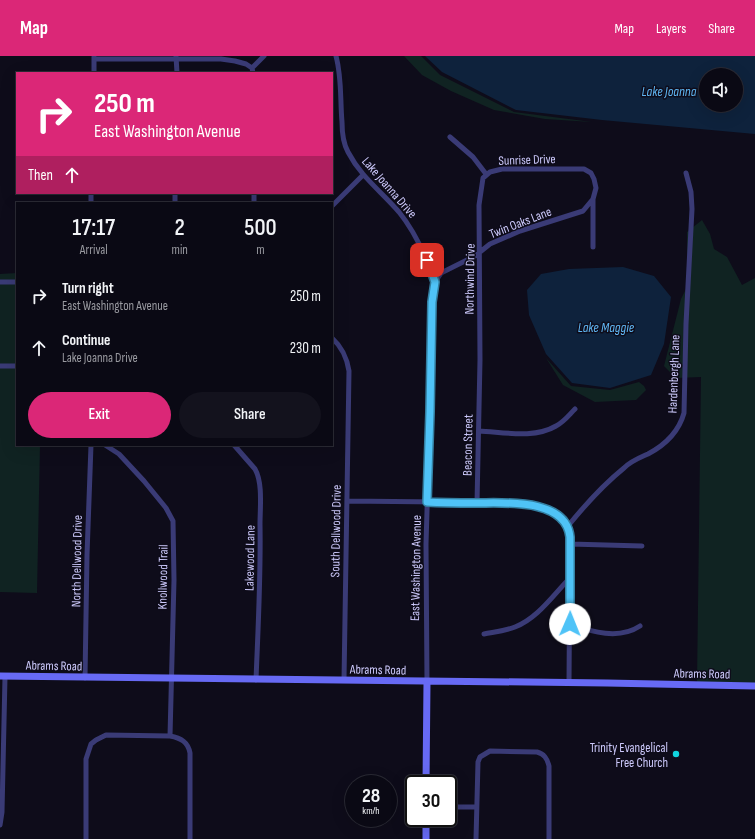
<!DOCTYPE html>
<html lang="en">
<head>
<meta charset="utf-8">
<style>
  :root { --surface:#0a0914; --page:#13121d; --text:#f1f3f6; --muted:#999aa0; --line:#2a2a34; --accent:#db2777 }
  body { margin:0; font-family:"Sofia Sans Condensed",sans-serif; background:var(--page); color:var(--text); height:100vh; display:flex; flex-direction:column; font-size:15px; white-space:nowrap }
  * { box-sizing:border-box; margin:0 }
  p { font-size:13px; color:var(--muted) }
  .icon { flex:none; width:22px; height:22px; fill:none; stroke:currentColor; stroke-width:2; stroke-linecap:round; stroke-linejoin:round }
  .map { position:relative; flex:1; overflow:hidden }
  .details { position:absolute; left:16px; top:146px; width:317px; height:244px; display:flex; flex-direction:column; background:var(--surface); border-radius:0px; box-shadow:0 4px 16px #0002,0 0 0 1px var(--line) }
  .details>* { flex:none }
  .top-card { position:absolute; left:16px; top:16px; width:317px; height:122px; border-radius:0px; box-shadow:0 4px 16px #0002,0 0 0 1px var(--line); background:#db2777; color:#fff; overflow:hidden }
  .controls { position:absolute; left:699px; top:12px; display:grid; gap:8px }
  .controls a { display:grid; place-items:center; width:44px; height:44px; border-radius:50%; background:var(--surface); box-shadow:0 4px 16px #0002,0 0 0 1px var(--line); font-size:20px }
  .speed { position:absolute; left:345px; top:719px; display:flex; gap:8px; font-size:20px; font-weight:700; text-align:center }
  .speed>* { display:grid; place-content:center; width:52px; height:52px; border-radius:50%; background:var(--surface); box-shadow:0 4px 16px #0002,0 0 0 1px var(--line); line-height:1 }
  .speed small { font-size:10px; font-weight:400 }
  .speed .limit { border:2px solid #111; border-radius:6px; background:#fff; color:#111 }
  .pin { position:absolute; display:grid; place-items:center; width:34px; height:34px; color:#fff; margin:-17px; border-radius:8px; box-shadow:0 2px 6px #0006 }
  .me { position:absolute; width:44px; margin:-22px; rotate:1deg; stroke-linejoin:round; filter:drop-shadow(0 0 3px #0008) }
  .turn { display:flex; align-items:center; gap:14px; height:84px; padding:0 12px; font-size:18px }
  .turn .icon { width:52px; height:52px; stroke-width:2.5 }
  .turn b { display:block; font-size:28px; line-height:34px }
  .then { display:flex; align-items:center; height:38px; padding:0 12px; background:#0003; gap:8px; font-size:15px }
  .eta { display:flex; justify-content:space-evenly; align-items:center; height:68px; text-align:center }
  .eta b { font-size:24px; font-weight:600; line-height:28px }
  .action { display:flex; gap:8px; margin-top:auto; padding:8px 12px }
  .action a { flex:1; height:46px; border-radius:24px; background:var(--accent); color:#fff; font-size:16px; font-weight:600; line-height:46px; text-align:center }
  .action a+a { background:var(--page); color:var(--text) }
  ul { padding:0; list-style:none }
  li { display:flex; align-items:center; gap:12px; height:52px; padding:0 12px }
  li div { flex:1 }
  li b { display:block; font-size:15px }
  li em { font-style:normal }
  header { display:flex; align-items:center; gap:24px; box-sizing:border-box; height:56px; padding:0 20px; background:var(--accent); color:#fff }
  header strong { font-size:19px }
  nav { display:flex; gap:22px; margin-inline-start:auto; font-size:14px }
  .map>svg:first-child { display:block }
</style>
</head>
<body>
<header>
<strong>Map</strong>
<nav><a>Map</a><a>Layers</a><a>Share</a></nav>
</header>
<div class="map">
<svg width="755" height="783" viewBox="0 0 755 783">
  <rect width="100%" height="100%" fill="#0e0c1a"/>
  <path fill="#102322" d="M 404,0 L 421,0 L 440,19 L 514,56 L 592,66 L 545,63 L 494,54 L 451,35 L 422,19 Z
    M 702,164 L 710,178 L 714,193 L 727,201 L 742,229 L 755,222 L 755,627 L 697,626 L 701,321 L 676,322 L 664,310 L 681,243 L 689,227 L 687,195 L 687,176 Z
    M 17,217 L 17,389 L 40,389 L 37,537 L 0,536 L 0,218 Z
    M 546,302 L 571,330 L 610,334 L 639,326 L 644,330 L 646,334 L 636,344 L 595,346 L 563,329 Z"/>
  <path fill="#0e223c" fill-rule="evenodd" d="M 425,0 L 755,0 L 755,78 L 602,64 L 516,54 L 442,16 ZM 706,19 L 736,19 L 736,49 L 706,49 Z
    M 623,211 L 654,220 L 671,241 L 664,288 L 651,319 L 610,332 L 572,327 L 546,298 L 529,259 L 527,234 L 541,218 L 569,213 Z"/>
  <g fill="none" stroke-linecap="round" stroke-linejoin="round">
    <path stroke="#3a3b76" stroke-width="5" d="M 176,0 L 177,17
      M 336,0 C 342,22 340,44 342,66 C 342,76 343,87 348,96 C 361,121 381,135 399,156 C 416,177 426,200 435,226
      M 94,1 L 94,17
      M 94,3 L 221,3 L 235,5 L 246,8 L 252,12 L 253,17
      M 252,12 L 264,0
      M 450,81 L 473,101 L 486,118
      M 91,147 L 91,137
      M 175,147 L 175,137
      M 254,147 L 254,137
      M 332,150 L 363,119
      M 0,226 L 17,226
      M 332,282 C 342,291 347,302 349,315 L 344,624
      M 0,310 L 17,310
      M 479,375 C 503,376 534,383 556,370 C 564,366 569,359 575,353
      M 105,389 L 119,398 L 144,425 L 166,452 L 173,465 L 174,524 L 170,680
      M 234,389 L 255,413 C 263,427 260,452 260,468 C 261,520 258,572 256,624
      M 347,445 L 521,447 C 541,450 568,457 570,481 L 569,627
      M 477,447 L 480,304 L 479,149 L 483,122 L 490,116 L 502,113 L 584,113 L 591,117 L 594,123 L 596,132 L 593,143 L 593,191
      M 568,470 C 585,449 603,429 624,412 C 631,405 639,402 648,398 C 665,389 679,375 684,357 L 686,268 L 692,153 L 691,136 L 686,117
      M 570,488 L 642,490
      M 570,568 C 592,576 619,584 640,570
      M 484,578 C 494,576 505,575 515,571 C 538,562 553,539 570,522
      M 85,622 L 87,499 L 91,389
      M 427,626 L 426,488 L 430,356 L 432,246 L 435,226 L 441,217 L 475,200 L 490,188 L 520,175 L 583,155 L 593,143
      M 448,751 L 476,751
      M 0,769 L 2,756 L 5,621
      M 86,783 L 86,703 L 91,688 L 96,684 L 106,679 L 170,680 C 181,682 188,686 190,697 L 190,783
      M 476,783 L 478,706 L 480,701 L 490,695 L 537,696 C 544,698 547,702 549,710 L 549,783"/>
    <path stroke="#676af4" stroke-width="7" d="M 0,620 L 607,627 L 755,630
      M 426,728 L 427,626
      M 426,783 L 426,762"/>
  </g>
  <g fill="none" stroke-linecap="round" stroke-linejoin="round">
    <g stroke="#337fa1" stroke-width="10">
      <path id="route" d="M 427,204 L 435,226 L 432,246 L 430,356 L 427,446 C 444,447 461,447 477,447 C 505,447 566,442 570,481 L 570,568"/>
    </g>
    <use href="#route" stroke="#4fc3f7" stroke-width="7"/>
  </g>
  <circle fill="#11d5df" stroke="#0e0c1a" stroke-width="1.5" cx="676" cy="698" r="4"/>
  <g text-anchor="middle" stroke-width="3" stroke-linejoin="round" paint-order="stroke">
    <g font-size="13" fill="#ccc9fb" stroke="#0e0c1a">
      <text transform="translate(527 103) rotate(-2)" y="5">Sunrise Drive</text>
      <text transform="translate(390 131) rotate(49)" y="5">Lake Joanna Drive</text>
      <text transform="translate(520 166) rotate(-21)" y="5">Twin Oaks Lane</text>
      <text transform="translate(469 223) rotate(-89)" y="5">Northwind Drive</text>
      <text transform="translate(673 318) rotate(-88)" y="5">Hardenbergh Lane</text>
      <text transform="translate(467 389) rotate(-89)" y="5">Beacon Street</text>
      <text transform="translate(335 475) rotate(-89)" y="5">South Dellwood Drive</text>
      <text transform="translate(249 502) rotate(-89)" y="5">Lakewood Lane</text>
      <text transform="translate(76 505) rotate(-89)" y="5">North Dellwood Drive</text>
      <text transform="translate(415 512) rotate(-89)" y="5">East Washington Avenue</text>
      <text transform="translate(162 521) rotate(-89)" y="5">Knollwood Trail</text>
      <text transform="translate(54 609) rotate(1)" y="5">Abrams Road</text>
      <text transform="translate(378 613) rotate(1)" y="5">Abrams Road</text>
      <text transform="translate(702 617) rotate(1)" y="5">Abrams Road</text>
    </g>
    <g font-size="13" fill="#ccc9fb" stroke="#0e0c1a" text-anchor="end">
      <text x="668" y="696">Trinity Evangelical<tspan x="668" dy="15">Free Church</tspan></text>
    </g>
    <g font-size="14" font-style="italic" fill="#5fb6f3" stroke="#0e0c1a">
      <text x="669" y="40">Lake Joanna</text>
      <text x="606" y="276">Lake Maggie</text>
    </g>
  </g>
</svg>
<div class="controls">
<a><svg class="icon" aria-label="sound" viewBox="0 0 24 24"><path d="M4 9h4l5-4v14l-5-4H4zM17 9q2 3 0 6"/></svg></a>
</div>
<div class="speed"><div>28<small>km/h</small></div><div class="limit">30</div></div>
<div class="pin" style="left:427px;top:204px;background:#d93025"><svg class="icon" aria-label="arrive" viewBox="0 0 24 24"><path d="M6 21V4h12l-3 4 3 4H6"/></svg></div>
<svg class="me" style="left:570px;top:568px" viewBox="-20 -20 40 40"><circle r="19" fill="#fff"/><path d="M0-13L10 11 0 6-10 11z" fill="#4fc3f7"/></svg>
<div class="top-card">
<div class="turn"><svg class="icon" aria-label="right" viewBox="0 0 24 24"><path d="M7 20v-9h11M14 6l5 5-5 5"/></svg><div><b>250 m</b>East Washington Avenue</div></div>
<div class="then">Then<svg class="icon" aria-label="ahead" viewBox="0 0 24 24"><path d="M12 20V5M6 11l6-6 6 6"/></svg></div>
</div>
<section class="details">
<div class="eta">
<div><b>17:17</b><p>Arrival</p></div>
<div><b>2</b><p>min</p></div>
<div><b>500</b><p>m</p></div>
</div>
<ul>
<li><svg class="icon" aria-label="right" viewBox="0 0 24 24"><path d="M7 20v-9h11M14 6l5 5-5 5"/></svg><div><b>Turn right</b><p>East Washington Avenue</p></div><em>250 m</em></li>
<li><svg class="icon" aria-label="ahead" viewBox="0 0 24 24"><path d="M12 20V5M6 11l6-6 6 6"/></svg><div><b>Continue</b><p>Lake Joanna Drive</p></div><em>230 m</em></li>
</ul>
<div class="action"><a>Exit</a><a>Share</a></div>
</section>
</div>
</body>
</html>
